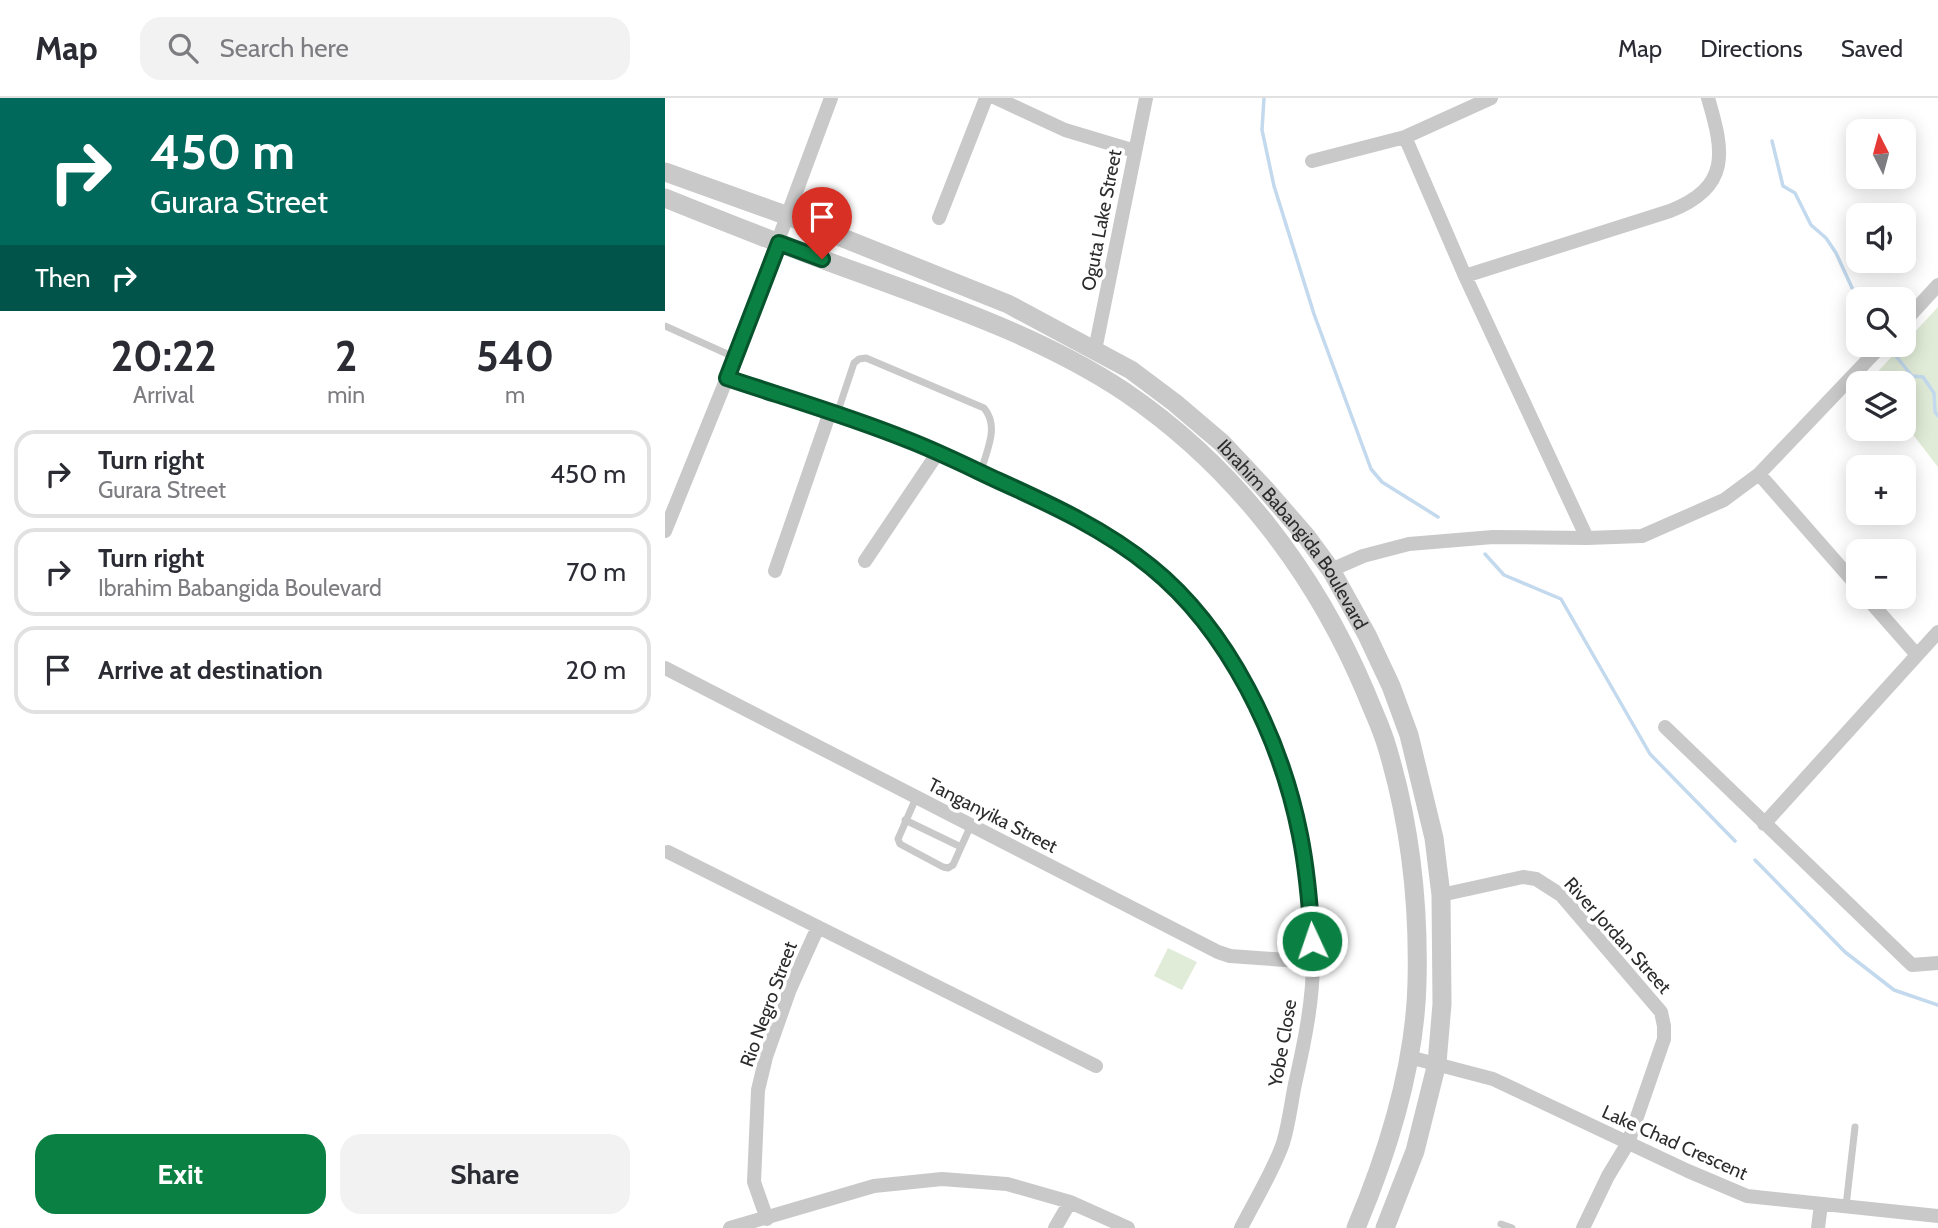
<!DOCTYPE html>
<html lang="en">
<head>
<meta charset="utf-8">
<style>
  :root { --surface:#fff; --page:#f2f2f3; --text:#2b2b33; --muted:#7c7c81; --line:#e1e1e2; --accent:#0b8043 }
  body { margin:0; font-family:Cabin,sans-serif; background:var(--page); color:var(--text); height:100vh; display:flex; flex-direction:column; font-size:26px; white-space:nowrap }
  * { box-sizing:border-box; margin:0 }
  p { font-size:23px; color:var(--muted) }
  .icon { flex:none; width:38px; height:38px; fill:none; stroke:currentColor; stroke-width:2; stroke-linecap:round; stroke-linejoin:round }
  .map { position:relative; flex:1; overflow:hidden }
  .panel { display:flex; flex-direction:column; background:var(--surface); width:665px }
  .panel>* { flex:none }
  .guide { background:#00695c; color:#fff; overflow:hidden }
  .needle { width:46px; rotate:354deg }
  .buttons { position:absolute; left:1181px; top:21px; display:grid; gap:14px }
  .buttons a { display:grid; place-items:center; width:70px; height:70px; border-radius:14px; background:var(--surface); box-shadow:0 4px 18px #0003; font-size:35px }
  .pin { position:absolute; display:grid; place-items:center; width:60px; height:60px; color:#fff; margin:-72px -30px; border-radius:50% 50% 50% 0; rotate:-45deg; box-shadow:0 0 7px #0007 }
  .pin .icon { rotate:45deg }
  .me { position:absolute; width:77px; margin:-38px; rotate:357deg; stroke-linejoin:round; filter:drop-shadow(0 0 5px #0008) }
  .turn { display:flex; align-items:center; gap:24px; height:147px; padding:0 35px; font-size:32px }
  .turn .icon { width:91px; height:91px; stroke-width:2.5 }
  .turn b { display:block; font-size:49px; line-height:60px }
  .then { display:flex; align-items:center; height:66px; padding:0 35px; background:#0003; gap:14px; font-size:26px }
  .eta { display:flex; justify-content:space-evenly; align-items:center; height:119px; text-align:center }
  .eta b { font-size:42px; font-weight:700; line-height:49px }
  .primary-button { display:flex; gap:14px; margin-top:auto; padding:14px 35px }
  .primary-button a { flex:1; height:80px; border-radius:21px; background:var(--accent); color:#fff; font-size:28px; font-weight:700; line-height:80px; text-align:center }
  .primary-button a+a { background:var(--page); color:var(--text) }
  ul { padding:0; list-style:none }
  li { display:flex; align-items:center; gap:21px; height:88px; margin:0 14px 10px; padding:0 21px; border:4px solid var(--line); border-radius:21px }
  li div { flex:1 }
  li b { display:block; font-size:26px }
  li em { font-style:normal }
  header { display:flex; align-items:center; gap:42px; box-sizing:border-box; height:98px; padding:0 35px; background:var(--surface); border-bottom:2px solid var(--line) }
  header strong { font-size:33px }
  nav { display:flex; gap:38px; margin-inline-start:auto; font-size:24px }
  .search { width:490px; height:63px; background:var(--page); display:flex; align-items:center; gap:18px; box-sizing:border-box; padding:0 24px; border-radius:21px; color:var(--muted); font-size:26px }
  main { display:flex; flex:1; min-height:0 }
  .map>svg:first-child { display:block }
</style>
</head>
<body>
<header>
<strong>Map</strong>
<div class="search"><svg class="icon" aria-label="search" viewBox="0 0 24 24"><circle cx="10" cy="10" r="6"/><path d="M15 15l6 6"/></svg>Search here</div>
<nav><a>Map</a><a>Directions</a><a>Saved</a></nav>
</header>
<main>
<section class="panel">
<div class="guide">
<div class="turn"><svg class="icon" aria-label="right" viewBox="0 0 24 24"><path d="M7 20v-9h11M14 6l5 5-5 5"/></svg><div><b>450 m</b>Gurara Street</div></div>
<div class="then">Then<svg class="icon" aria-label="right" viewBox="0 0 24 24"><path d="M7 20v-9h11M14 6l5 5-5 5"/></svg></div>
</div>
<div class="eta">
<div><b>20:22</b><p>Arrival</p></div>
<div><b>2</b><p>min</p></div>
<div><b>540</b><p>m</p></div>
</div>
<ul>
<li><svg class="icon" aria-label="right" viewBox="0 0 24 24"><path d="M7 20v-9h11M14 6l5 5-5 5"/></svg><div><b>Turn right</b><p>Gurara Street</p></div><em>450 m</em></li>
<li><svg class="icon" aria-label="right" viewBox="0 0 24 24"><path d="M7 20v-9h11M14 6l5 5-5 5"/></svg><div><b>Turn right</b><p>Ibrahim Babangida Boulevard</p></div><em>70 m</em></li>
<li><svg class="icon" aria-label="arrive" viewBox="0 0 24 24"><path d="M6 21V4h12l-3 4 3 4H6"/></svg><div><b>Arrive at destination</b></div><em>20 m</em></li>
</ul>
<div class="primary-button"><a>Exit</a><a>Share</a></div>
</section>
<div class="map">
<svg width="1273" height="1130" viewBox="0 0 1273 1130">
  <rect width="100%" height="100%" fill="#fff"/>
  <path fill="#e1ecd8" d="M 1273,209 L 1273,369 L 1239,325 L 1239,285 L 1208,285 L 1205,282 Z
    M 503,850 L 532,864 L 517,892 L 489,878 Z"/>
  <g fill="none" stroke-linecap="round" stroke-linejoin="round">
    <path stroke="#c3d9ed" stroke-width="3.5" d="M 599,0 L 597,32 L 609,88 L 649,216 L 706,371 L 717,384 L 773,419
      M 1107,43 L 1118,88 L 1130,95 L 1146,127 L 1161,140 L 1171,155 L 1194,205
      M 1222,247 L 1247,278 L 1258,279 L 1269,295 L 1270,314 L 1273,318
      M 820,456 L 839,477 L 896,501 L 985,656 L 1070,743
      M 1090,762 L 1180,854 L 1229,892 L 1273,907"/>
    <path stroke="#c9c9c9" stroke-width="7" d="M 0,228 L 69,259
      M 172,316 L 189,265 L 194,261 L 201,260 L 319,310 C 335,329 321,353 316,374
      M 251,700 L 233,741 L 235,746 L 278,769 L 283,770 L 288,767 L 306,727
      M 240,722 L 296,749
      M 1181,1108 L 1190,1029
      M 836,1126 L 847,1130"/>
    <path stroke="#c9c9c9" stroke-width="14" d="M 331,0 L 400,32 L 470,53
      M 740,39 L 800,178 L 922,440
      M 647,63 L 740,39 L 826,0
      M 274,120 L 321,0
      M 800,178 L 1005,113 C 1066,89 1059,54 1043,0
      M 1239,224 L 1273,187
      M 430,252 L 481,0
      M 62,280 C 122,300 184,318 242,342 C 270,353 297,366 324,378 C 380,403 437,429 485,468 C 596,555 648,726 648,863 C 648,904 639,946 630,986 C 626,1005 624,1026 618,1045 C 609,1072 589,1104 576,1130
      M 1094,376 L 1194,490
      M 0,433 L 62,280 L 166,0
      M 200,463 L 272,356
      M 666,472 L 698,458 L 744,446 L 828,439 L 922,440 L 977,438 L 1059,402 L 1094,376 L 1217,247
      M 110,473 L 165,314
      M 1201,499 L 1252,557
      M 0,570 L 553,854 L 565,858 L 648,864
      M 1000,629 L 1247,867 L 1273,865
      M 1099,726 L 1273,534
      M 3,754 L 431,968
      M 776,797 L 858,779 L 871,781 L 896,797 L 996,914 L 999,928 L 999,941 L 963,1045 L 943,1078 L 918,1130
      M 744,959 L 828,981 L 1023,1073 L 1082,1098 L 1273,1118
      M 102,1121 L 89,1084 L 93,992 L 101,959 L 125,891 L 153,829
      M 65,1130 L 209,1088 L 277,1081 L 342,1086 L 405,1104 L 463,1130
      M 390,1130 L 405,1104
      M 1153,1130 L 1156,1106"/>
    <g stroke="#c9c9c9" stroke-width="19">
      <path id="s1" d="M 0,74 L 123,118 L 343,206 L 466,272 L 510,305 L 557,345 L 601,392 L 641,438 L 666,472 L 702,537 L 726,588 L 744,637 L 769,740 L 776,797 L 777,906 L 772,965 L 750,1053 L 720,1130"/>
      <path d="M 0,100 C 67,127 135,154 203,178 C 290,210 382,242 460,294 C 569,368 650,474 701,595 C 708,613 717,631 722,649 C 745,725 754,806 752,885 C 750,969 723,1054 691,1130"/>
    </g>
  </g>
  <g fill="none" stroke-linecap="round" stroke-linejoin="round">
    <g stroke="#07532c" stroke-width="18">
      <path id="route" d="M 157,161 L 114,145 L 62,280 C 122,300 184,318 243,342 C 274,354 304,369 334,383 C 387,407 441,432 486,469 C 564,532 616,641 635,737 C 642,772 645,807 647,843"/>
    </g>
    <use href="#route" stroke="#0b8043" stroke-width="12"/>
  </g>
  <g text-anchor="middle" stroke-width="7" stroke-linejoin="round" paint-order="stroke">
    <g font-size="19" fill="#2c2c2c" stroke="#fff">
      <text transform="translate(436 122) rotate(-79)" y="7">Oguta Lake Street</text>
      <text dy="7" stroke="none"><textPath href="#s1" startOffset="740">Ibrahim Babangida Boulevard</textPath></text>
      <text transform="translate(328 717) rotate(27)" y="7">Tanganyika Street</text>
      <text transform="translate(953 837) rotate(48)" y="7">River Jordan Street</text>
      <text transform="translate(103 906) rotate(-70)" y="7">Rio Negro Street</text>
      <text transform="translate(617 945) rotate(-80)" y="7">Yobe Close</text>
      <text transform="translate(1010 1044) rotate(24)" y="7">Lake Chad Crescent</text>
    </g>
  </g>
</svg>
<div class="buttons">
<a><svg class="needle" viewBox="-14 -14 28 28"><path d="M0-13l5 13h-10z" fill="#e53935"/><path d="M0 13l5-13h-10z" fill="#7c7c81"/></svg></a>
<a><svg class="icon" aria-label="sound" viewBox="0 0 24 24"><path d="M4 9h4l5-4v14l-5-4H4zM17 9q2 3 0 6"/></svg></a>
<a><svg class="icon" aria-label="search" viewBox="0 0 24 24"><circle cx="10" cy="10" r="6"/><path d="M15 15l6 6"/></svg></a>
<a><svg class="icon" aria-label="layers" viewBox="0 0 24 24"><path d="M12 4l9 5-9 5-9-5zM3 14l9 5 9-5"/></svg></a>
<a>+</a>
<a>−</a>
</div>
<div class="pin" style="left:157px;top:161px;background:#d93025"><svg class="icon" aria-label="arrive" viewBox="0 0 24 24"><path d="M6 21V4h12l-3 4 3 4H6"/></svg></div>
<svg class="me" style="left:647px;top:843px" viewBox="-20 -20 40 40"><circle r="17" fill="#0b8043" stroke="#fff" stroke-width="3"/><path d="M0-11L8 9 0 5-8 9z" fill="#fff"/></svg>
</div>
</main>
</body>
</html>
